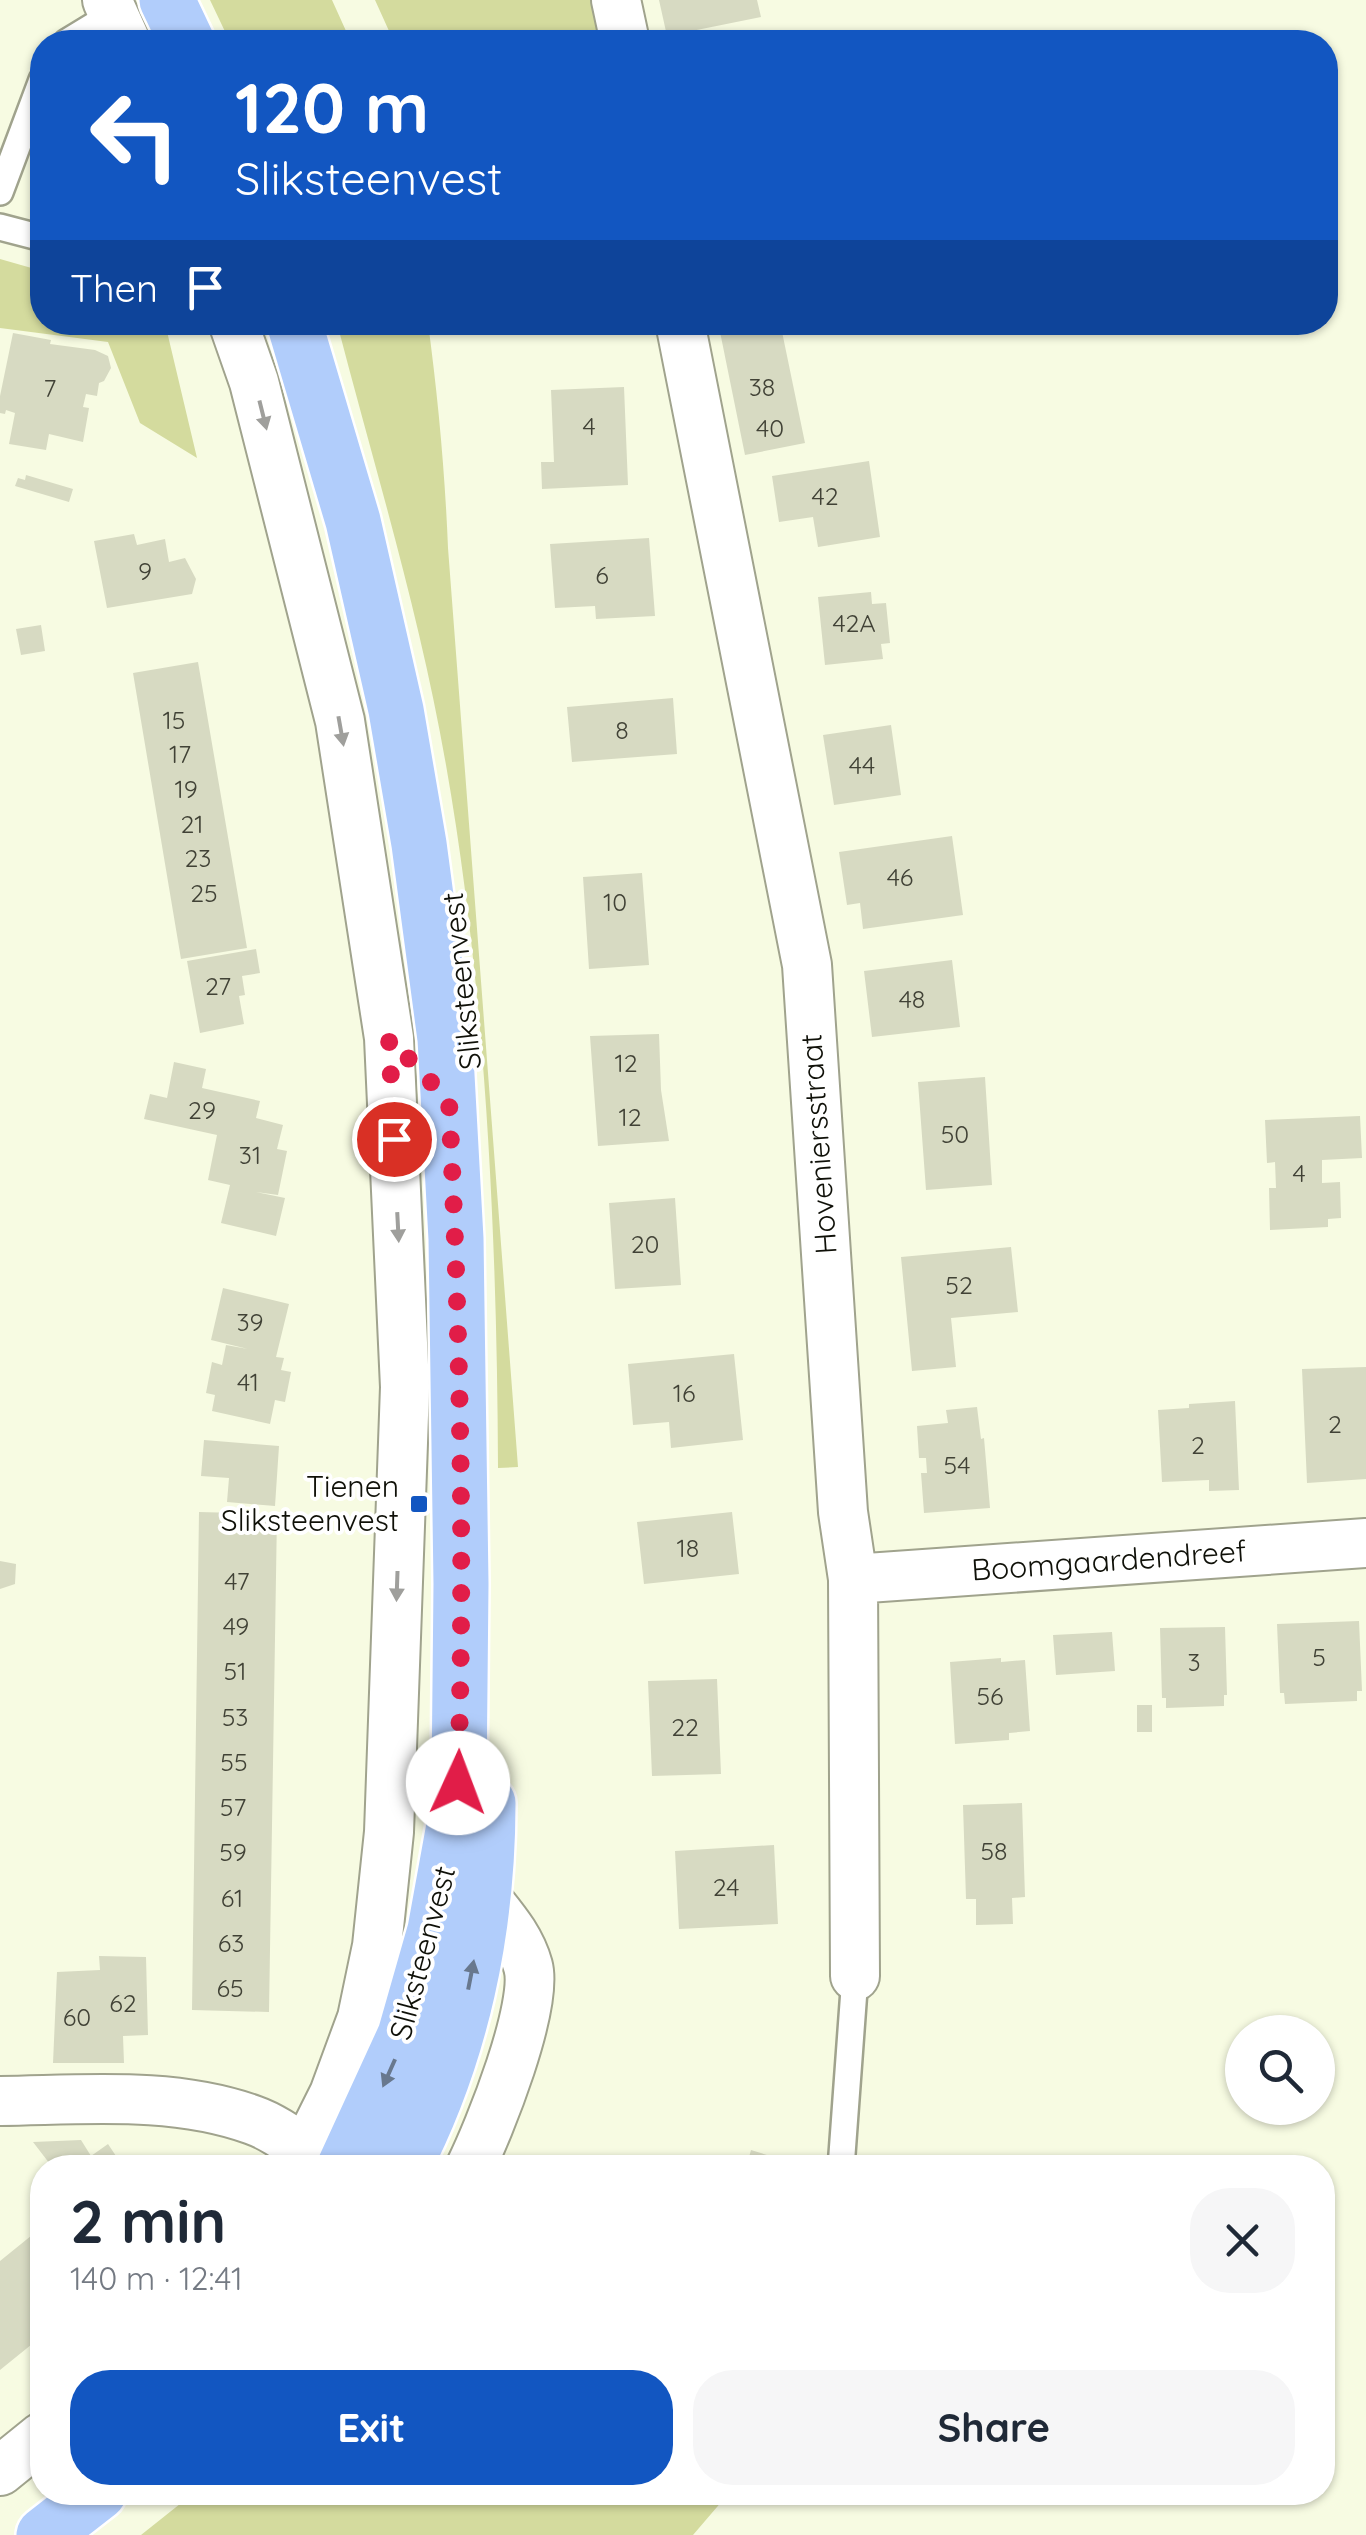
<!DOCTYPE html>
<html lang="en">
<head>
<meta charset="utf-8">
<style>
  :root { --surface:#fff; --page:#f6f6f7; --text:#1f2937; --muted:#747a83; --accent:#1256c1 }
  body { margin:0; font-family:Quicksand,sans-serif; background:var(--page); color:var(--text); height:100vh; display:flex; flex-direction:column; font-size:38px; white-space:nowrap }
  * { box-sizing:border-box; margin:0 }
  p { font-size:32px; color:var(--muted) }
  .icon { flex:none; width:55px; height:55px; fill:none; stroke:currentColor; stroke-width:2; stroke-linecap:round; stroke-linejoin:round }
  .map { position:relative; flex:1; overflow:hidden }
  .drawer { position:absolute; left:30px; top:2155px; width:1305px; height:350px; display:flex; flex-direction:column; background:var(--surface); border-radius:40px; box-shadow:0 2px 8px #0004 }
  .drawer>* { flex:none }
  .guide { position:absolute; left:30px; top:30px; width:1308px; height:305px; border-radius:40px; box-shadow:0 2px 8px #0004; background:#1256c1; color:#fff; overflow:hidden }
  .fabs { position:absolute; left:1225px; top:2015px; display:grid; gap:20px }
  .fabs a { display:grid; place-items:center; width:110px; height:110px; border-radius:50%; background:var(--surface); box-shadow:0 2px 8px #0004; font-size:50px }
  .pin { position:absolute; display:grid; place-items:center; width:85px; height:85px; color:#fff; margin:-42px; border:5px solid #fff; border-radius:50%; box-shadow:0 2px 10px #0007 }
  .me { position:absolute; width:110px; margin:-55px; rotate:2deg; stroke-linejoin:round; filter:drop-shadow(0 0 8px #0008) }
  .turn { display:flex; align-items:center; gap:35px; height:210px; padding:0 40px; font-size:45px }
  .turn .icon { width:130px; height:130px; stroke-width:2.5 }
  .turn b { display:block; font-size:70px; line-height:85px }
  .then { display:flex; align-items:center; height:95px; padding:0 40px; background:#0003; gap:20px; font-size:38px }
  .round { display:grid; place-items:center; flex:none; width:105px; height:105px; border-radius:40px; background:var(--page) }
  .headline { display:flex; align-items:center; justify-content:space-between; height:170px; padding:0 40px }
  h1 { font-size:60px; font-weight:700; line-height:75px }
  .action { display:flex; gap:20px; margin-top:auto; padding:20px 40px }
  .action a { flex:1; height:115px; border-radius:40px; background:var(--accent); color:#fff; font-size:40px; font-weight:700; line-height:115px; text-align:center }
  .action a+a { background:var(--page); color:var(--text) }
  .map>svg:first-child { display:block }
</style>
</head>
<body>
<div class="map">
<svg width="1366" height="2535" viewBox="0 0 1366 2535">
  <rect width="100%" height="100%" fill="#f7fbe2"/>
  <path fill="#d4db9e" d="M 210,0 L 332,0 L 351,42 L 230,42 Z
    M 375,0 L 592,0 L 602,42 L 394,42 Z
    M 0,259 L 42,271 L 42,322 L 165,323 L 197,458 L 140,423 L 108,342 L 0,328 Z
    M 337,323 L 428,323 C 438,397 445,473 448,548 L 518,1467 L 498,1468 C 497,1237 486,992 446,765 C 420,615 375,469 337,323 Z
    M 195,2492 L 729,2492 L 729,2493 L 693,2535 L 141,2535 Z"/>
  <path fill="#d7dac2" d="M 659,0 L 757,0 L 761,17 L 667,36 Z
    M 718,322 L 780,322 L 805,443 L 745,455 Z
    M 13,333 L 51,340 L 50,344 L 95,350 L 108,356 L 111,368 L 104,381 L 99,383 L 97,396 L 86,394 L 83,407 L 89,408 L 83,442 L 49,434 L 46,450 L 9,444 L 15,413 L 6,410 L 5,414 L 0,413 L 0,396 Z
    M 624,387 L 628,485 L 542,489 L 541,462 L 554,462 L 551,390 Z
    M 869,461 L 880,537 L 818,547 L 813,517 L 779,522 L 772,476 Z
    M 26,475 L 73,489 L 69,502 L 15,486 L 18,478 L 25,480 Z
    M 134,534 L 137,545 L 165,539 L 169,562 L 185,558 L 196,579 L 192,594 L 107,608 L 94,541 Z
    M 649,538 L 655,616 L 596,619 L 595,606 L 555,608 L 550,544 Z
    M 871,592 L 872,604 L 886,603 L 890,643 L 881,644 L 883,659 L 825,665 L 818,597 Z
    M 41,625 L 45,651 L 21,655 L 16,629 Z
    M 198,662 L 247,948 L 181,959 L 133,673 Z
    M 673,698 L 677,754 L 572,762 L 567,707 Z
    M 891,725 L 901,795 L 834,805 L 823,735 Z
    M 952,836 L 963,915 L 863,929 L 860,903 L 847,905 L 839,852 Z
    M 642,873 L 649,965 L 589,969 L 583,877 Z
    M 256,949 L 260,973 L 242,976 L 245,995 L 239,996 L 244,1024 L 200,1033 L 187,961 Z
    M 952,960 L 960,1027 L 872,1037 L 864,971 Z
    M 659,1034 L 661,1090 L 669,1141 L 598,1146 L 590,1036 Z
    M 174,1062 L 206,1069 L 202,1088 L 260,1101 L 256,1118 L 283,1125 L 277,1149 L 287,1151 L 278,1195 L 256,1192 L 285,1198 L 276,1236 L 221,1223 L 230,1185 L 208,1180 L 217,1135 L 144,1119 L 150,1094 L 167,1098 Z
    M 985,1077 L 992,1185 L 926,1190 L 918,1082 Z
    M 1360,1116 L 1362,1158 L 1322,1160 L 1322,1183 L 1340,1182 L 1341,1218 L 1328,1219 L 1328,1227 L 1270,1230 L 1269,1188 L 1276,1188 L 1275,1162 L 1267,1163 L 1265,1120 Z
    M 675,1198 L 681,1285 L 615,1289 L 609,1203 Z
    M 1011,1247 L 1018,1312 L 951,1318 L 956,1367 L 912,1371 L 901,1257 Z
    M 223,1288 L 289,1304 L 276,1357 L 284,1358 L 281,1370 L 291,1372 L 285,1402 L 275,1400 L 270,1424 L 212,1411 L 215,1395 L 206,1393 L 212,1362 L 222,1365 L 226,1345 L 248,1349 L 211,1340 Z
    M 734,1354 L 743,1440 L 671,1448 L 669,1422 L 633,1425 L 628,1364 Z
    M 1366,1367 L 1366,1479 L 1307,1483 L 1302,1369 Z
    M 1235,1401 L 1239,1490 L 1209,1491 L 1209,1480 L 1162,1482 L 1158,1410 L 1189,1408 L 1189,1404 Z
    M 977,1407 L 981,1439 L 984,1438 L 990,1508 L 924,1513 L 921,1473 L 927,1473 L 926,1458 L 919,1458 L 917,1426 L 948,1423 L 946,1410 Z
    M 204,1440 L 279,1446 L 275,1506 L 227,1502 L 229,1478 L 201,1476 Z
    M 199,1512 L 277,1514 L 269,2012 L 192,2010 Z
    M 732,1512 L 739,1574 L 644,1584 L 637,1522 Z
    M 0,1561 L 16,1564 L 15,1584 L 0,1589 Z
    M 1359,1621 L 1362,1691 L 1357,1691 L 1357,1701 L 1285,1704 L 1284,1693 L 1280,1693 L 1277,1624 Z
    M 1225,1627 L 1227,1695 L 1224,1695 L 1224,1706 L 1166,1708 L 1166,1698 L 1162,1698 L 1160,1628 Z
    M 1112,1632 L 1115,1671 L 1056,1675 L 1053,1635 Z
    M 1001,1658 L 1001,1662 L 1025,1660 L 1030,1731 L 1009,1733 L 1009,1740 L 955,1744 L 950,1662 Z
    M 717,1679 L 721,1774 L 652,1776 L 648,1681 Z
    M 1137,1705 L 1152,1705 L 1152,1732 L 1137,1732 Z
    M 1022,1803 L 1025,1897 L 1012,1898 L 1013,1924 L 976,1925 L 976,1899 L 966,1899 L 963,1805 Z
    M 774,1845 L 778,1924 L 679,1929 L 675,1851 Z
    M 99,1956 L 146,1957 L 148,2035 L 123,2036 L 124,2063 L 53,2063 L 57,1972 L 100,1970 Z
    M 81,2140 L 91,2156 L 108,2144 L 124,2168 L 53,2168 L 33,2142 Z
    M 751,2150 L 805,2167 L 805,2168 L 746,2168 Z
    M 42,2227 L 42,2336 L 0,2370 L 0,2261 Z"/>
  <g fill="none" stroke-linecap="round" stroke-linejoin="round">
    <g stroke="#a0a38d" stroke-width="30">
      <path id="service" d="M 67,42 L 113,14
        M 0,192 L 42,80
        M 0,227 L 42,238
        M 841,2168 L 855,1976"/>
    </g>
    <g stroke="#a0a38d" stroke-width="52">
      <path id="minor" d="M 107,0 L 126,42
        M 616,0 L 625,42
        M 233,322 L 254,382 L 340,721 L 389,1038 L 405,1387 L 389,1832 L 377,1946 L 362,2018 L 334,2094 L 297,2168
        M 680,322 L 807,965 L 843,1512 L 853,1579 L 855,1976
        M 853,1579 L 1366,1543
        M 0,2101 C 84,2100 173,2091 253,2120 C 273,2127 290,2140 307,2152
        M 470,2168 C 489,2130 539,2005 528,1966 C 520,1937 501,1917 483,1894
        M 0,2471 L 42,2437"/>
    </g>
    <g stroke="#fff" stroke-width="60">
      <path id="primary" d="M 167,0 L 187,42
        M 294,322 L 353,521 L 396,710 L 419,844 L 445,1039 L 456,1239 L 461,1584 L 459,1783 L 453,1831 L 435,1930 L 405,2035 L 344,2168
        M 403,2168 C 462,2055 488,1929 488,1803
        M 44,2535 L 99,2492"/>
    </g>
    <use href="#service" stroke="#fff" stroke-width="25"/>
    <use href="#minor" stroke="#fff" stroke-width="48"/>
    <use href="#primary" stroke="#b1cdfb" stroke-width="55"/>
  </g>
  <defs><path id="oneway-solid" d="M-6-.8H1V-3.2L6.5 0L1 3.2V.8H-6Z" transform="scale(2.5)"/></defs>
  <g fill="#9f9f9c">
    <use href="#oneway-solid" transform="translate(263 415) rotate(76)"/>
    <use href="#oneway-solid" transform="translate(341 731) rotate(80)"/>
    <use href="#oneway-solid" transform="translate(398 1227) rotate(87)"/>
    <use href="#oneway-solid" transform="translate(397 1586) rotate(92)"/>
  </g>
  <g fill="#68788e">
    <use href="#oneway-solid" transform="translate(471 1975) rotate(-79)"/>
    <use href="#oneway-solid" transform="translate(389 2073) rotate(114)"/>
  </g>
  <g fill="none" stroke-linecap="round" stroke-linejoin="round">
    <path stroke="#e11d48" stroke-width="18" stroke-dasharray="0 32.4" d="M 394,1139 L 389,1038 L 449,1101 C 460,1327 465,1556 458,1783"/>
  </g>
  <rect fill="#1256c1" stroke="#fff" stroke-width="4" x="409" y="1494" width="20" height="20" rx="5"/>
  <g text-anchor="middle" stroke-width="8" stroke-linejoin="round" paint-order="stroke">
    <g font-size="25" fill="#414236">
      <text x="762" y="396">38</text>
      <text x="50" y="397">7</text>
      <text x="589" y="435">4</text>
      <text x="770" y="437">40</text>
      <text x="825" y="505">42</text>
      <text x="145" y="580">9</text>
      <text x="602" y="584">6</text>
      <text x="854" y="632">42A</text>
      <text x="174" y="729">15</text>
      <text x="622" y="739">8</text>
      <text x="180" y="763">17</text>
      <text x="862" y="774">44</text>
      <text x="186" y="798">19</text>
      <text x="192" y="833">21</text>
      <text x="198" y="867">23</text>
      <text x="900" y="886">46</text>
      <text x="204" y="902">25</text>
      <text x="615" y="911">10</text>
      <text x="218" y="995">27</text>
      <text x="912" y="1008">48</text>
      <text x="626" y="1072">12</text>
      <text x="202" y="1119">29</text>
      <text x="630" y="1126">12</text>
      <text x="955" y="1143">50</text>
      <text x="250" y="1164">31</text>
      <text x="1299" y="1182">4</text>
      <text x="645" y="1253">20</text>
      <text x="959" y="1294">52</text>
      <text x="250" y="1331">39</text>
      <text x="248" y="1391">41</text>
      <text x="684" y="1402">16</text>
      <text x="1335" y="1433">2</text>
      <text x="1198" y="1454">2</text>
      <text x="957" y="1474">54</text>
      <text x="688" y="1557">18</text>
      <text x="237" y="1590">47</text>
      <text x="236" y="1635">49</text>
      <text x="1319" y="1666">5</text>
      <text x="1194" y="1671">3</text>
      <text x="235" y="1680">51</text>
      <text x="990" y="1705">56</text>
      <text x="235" y="1726">53</text>
      <text x="685" y="1736">22</text>
      <text x="234" y="1771">55</text>
      <text x="233" y="1816">57</text>
      <text x="994" y="1860">58</text>
      <text x="233" y="1861">59</text>
      <text x="726" y="1896">24</text>
      <text x="232" y="1907">61</text>
      <text x="231" y="1952">63</text>
      <text x="230" y="1997">65</text>
      <text x="123" y="2012">62</text>
      <text x="77" y="2026">60</text>
    </g>
    <g font-size="30" fill="#0f1008" stroke="#fff">
      <text transform="translate(462 981) rotate(-96)" y="10">Sliksteenvest</text>
      <text transform="translate(819 1144) rotate(-94)" y="10">Hoveniersstraat</text>
      <text transform="translate(1109 1561) rotate(-4)" y="10">Boomgaardendreef</text>
      <text transform="translate(423 1953) rotate(-75)" y="10">Sliksteenvest</text>
    </g>
    <g font-size="30" fill="#0f1008" stroke="#fff" text-anchor="end">
      <text x="399" y="1497">Tienen<tspan x="399" dy="34">Sliksteenvest</tspan></text>
    </g>
  </g>
</svg>
<div class="fabs">
<a><svg class="icon" aria-label="search" viewBox="0 0 24 24"><circle cx="10" cy="10" r="6"/><path d="M15 15l6 6"/></svg></a>
</div>
<div class="pin" style="left:394px;top:1139px;background:#d93025"><svg class="icon" aria-label="arrive" viewBox="0 0 24 24"><path d="M6 21V4h12l-3 4 3 4H6"/></svg></div>
<svg class="me" style="left:458px;top:1783px" viewBox="-20 -20 40 40"><circle r="19" fill="#fff"/><path d="M0-13L10 11 0 6-10 11z" fill="#e11d48"/></svg>
<div class="guide">
<div class="turn"><svg class="icon" aria-label="left" viewBox="0 0 24 24"><path d="M17 20v-9H6M10 6l-5 5 5 5"/></svg><div><b>120 m</b>Sliksteenvest</div></div>
<div class="then">Then<svg class="icon" aria-label="arrive" viewBox="0 0 24 24"><path d="M6 21V4h12l-3 4 3 4H6"/></svg></div>
</div>
<section class="drawer">
<div class="headline"><div><h1>2 min</h1><p>140 m · 12:41</p></div><a class="round"><svg class="icon" aria-label="close" viewBox="0 0 24 24"><path d="M6 6l12 12M18 6L6 18"/></svg></a></div>
<div class="action"><a>Exit</a><a>Share</a></div>
</section>
</div>
</body>
</html>
